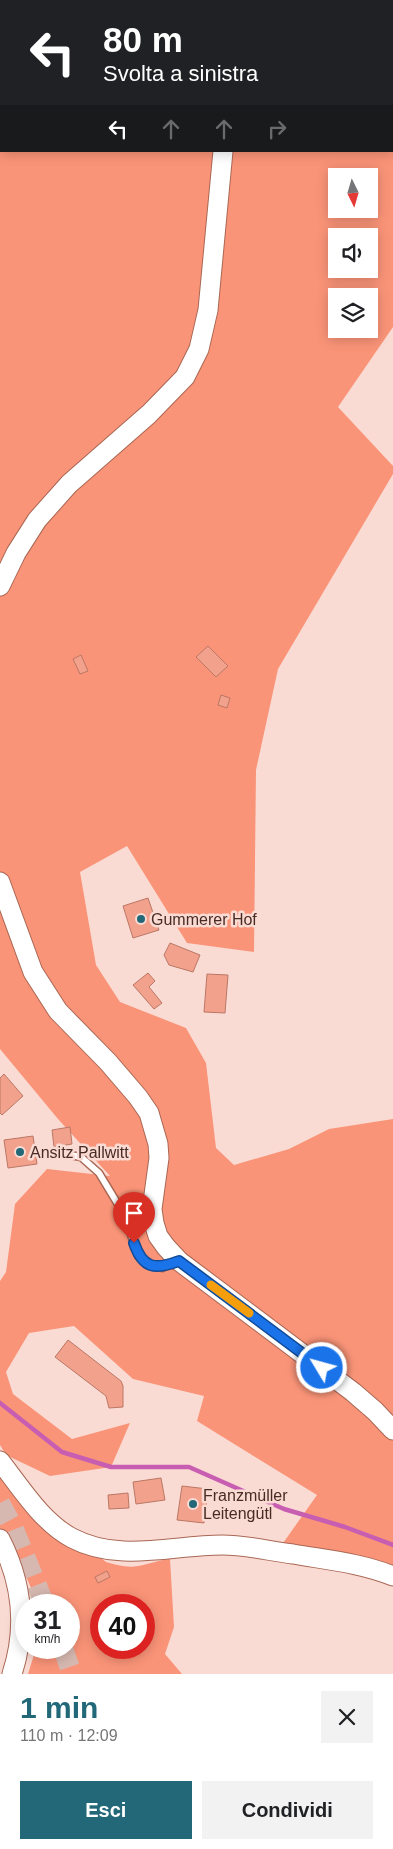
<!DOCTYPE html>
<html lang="it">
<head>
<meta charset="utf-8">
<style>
  :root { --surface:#fff; --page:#f2f2f2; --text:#202124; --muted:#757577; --accent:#226878 }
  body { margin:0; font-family:Arial,sans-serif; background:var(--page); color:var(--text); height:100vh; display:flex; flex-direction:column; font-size:19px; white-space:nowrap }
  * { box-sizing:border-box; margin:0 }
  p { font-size:16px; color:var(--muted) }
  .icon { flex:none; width:28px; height:28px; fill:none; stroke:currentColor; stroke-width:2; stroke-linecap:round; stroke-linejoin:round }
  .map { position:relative; height:1674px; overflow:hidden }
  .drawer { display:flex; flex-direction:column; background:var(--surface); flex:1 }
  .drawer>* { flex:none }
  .hud { position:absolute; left:0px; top:0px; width:394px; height:152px; box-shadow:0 2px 12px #0003; background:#202124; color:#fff; overflow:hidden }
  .needle { width:32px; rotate:175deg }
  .buttons { position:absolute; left:328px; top:168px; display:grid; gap:10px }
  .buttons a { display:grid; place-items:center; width:50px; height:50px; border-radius:0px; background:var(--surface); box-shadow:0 2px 12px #0003; font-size:25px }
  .speed { position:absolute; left:15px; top:1594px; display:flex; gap:10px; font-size:25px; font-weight:700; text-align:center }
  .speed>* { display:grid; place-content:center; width:65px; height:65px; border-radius:50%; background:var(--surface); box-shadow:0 2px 12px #0003; line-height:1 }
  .speed small { font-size:12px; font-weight:400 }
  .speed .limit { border:8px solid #d22; background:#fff; color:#111 }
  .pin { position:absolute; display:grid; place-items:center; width:42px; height:42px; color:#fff; margin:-51px -21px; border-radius:50% 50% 50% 0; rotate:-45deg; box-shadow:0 0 5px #0007 }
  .pin .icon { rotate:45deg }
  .me { position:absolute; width:55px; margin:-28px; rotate:307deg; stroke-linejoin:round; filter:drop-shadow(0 0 4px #0008) }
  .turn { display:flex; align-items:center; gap:18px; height:105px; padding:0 20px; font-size:22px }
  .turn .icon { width:65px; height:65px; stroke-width:2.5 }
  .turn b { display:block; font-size:35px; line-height:42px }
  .lanes { display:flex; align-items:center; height:48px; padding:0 20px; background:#0003; justify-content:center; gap:25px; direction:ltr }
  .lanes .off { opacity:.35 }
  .round { display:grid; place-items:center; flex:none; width:52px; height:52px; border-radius:0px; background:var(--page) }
  .summary { display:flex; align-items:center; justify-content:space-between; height:85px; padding:0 20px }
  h1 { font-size:30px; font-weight:700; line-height:38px; color:var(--accent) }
  .primary-button { display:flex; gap:10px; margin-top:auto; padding:10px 20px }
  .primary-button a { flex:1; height:58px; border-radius:0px; background:var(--accent); color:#fff; font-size:20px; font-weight:700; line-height:58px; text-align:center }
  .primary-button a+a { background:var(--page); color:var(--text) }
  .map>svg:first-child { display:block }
</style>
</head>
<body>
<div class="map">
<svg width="393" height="1674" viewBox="0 0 393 1674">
  <rect width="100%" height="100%" fill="#fadbd3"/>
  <path fill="#fa9478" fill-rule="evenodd" d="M 0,0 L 393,0 L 393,327 L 338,407 L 393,466 L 393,474 L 278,669 L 256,770 L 254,952 L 187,943 L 127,846 L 80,872 L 96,965 L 120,1002 L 186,1028 L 206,1063 L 216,1148 L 234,1165 L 289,1149 L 329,1129 L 393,1119 L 393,1568 L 281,1546 L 317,1495 L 197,1421 L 204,1396 L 133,1379 L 74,1326 L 29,1333 L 6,1372 L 13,1394 L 72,1439 L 130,1423 L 111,1467 L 50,1476 L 6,1455 L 0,1445 L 0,1281 L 6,1272 L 15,1204 L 47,1169 L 110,1176 L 58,1119 L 0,1049 ZM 1,1 L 392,1 L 392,151 L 1,151 ZM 336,176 L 369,176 L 369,209 L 336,209 ZM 336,236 L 369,236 L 369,269 L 336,269 ZM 336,296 L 369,296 L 369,329 L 336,329 Z
    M 0,1474 L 106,1562 C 117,1565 127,1568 138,1566 C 149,1564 159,1560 170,1559 L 174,1627 L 165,1654 L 182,1674 L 28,1674 L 36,1648 L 69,1648 L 69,1605 L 35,1605 L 34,1595 L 19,1560 L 0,1529 ZM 101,1605 L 144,1605 L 144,1648 L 101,1648 Z"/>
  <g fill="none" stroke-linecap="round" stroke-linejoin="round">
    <path stroke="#c85eb1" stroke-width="4.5" d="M 0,1403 L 62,1452 L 111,1467 L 189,1467 L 284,1509 L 345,1527 L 393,1545"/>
  </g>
  <path fill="#f2a28c" stroke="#bb7765" d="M 208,646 L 228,666 L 216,677 L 196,657 Z
    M 81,655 L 88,671 L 80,674 L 73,659 Z
    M 221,695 L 230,698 L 227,708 L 218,705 Z
    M 148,898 L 159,930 L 133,938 L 123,906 Z
    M 170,943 L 200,955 L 193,972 L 169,965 L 164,955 Z
    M 148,973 L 155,981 L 149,987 L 162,1003 L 154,1009 L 133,985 Z
    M 207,974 L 228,975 L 225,1013 L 204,1012 Z
    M 4,1074 L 23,1096 L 2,1115 L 0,1113 L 0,1078 Z
    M 70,1127 L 72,1144 L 54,1147 L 52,1130 Z
    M 33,1136 L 37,1164 L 8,1168 L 4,1140 Z
    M 68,1340 L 121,1381 L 123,1386 L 123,1407 L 109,1408 L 106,1396 L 55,1357 Z
    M 161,1478 L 165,1500 L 136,1504 L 133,1482 Z
    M 182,1486 L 208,1489 L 204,1523 L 177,1520 Z
    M 128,1493 L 129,1508 L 109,1509 L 108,1495 Z
    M 107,1571 L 110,1577 L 98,1583 L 95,1577 Z"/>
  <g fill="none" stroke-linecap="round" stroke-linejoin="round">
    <path stroke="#d6b8b0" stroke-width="20" stroke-dasharray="20 10" stroke-linecap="butt" d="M 0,1503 L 13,1527 L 45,1605
      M 63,1648 L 72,1674"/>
    <g stroke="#a96754" stroke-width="9">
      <path id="lane" d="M 59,1153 L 81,1157 L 99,1173 L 125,1216 L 138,1256 L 150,1265 L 162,1268 L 176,1262"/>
    </g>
    <g stroke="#a96754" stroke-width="21">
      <path id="secondary" d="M 389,0 L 390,1
        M 256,1 L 257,0
        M 0,586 L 16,553 L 37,520 L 69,484 L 149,414 L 185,377 L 199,349 L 208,310 L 223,151
        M 0,882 L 33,972 L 58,1011 L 108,1062 L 138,1097 L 149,1113 L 158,1144 L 159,1158 L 152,1209 L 154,1223 L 158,1236 L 166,1247 L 179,1261 L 353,1392 L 375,1411 L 393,1430
        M 0,1461 C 21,1488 42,1522 72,1538 C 119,1563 172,1545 222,1545 C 246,1545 269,1551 293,1554 C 327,1560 361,1563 393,1576
        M 0,1539 C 22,1582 27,1628 12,1674"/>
    </g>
    <use href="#lane" stroke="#fff" stroke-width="6"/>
    <use href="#secondary" stroke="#fff" stroke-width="19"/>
  </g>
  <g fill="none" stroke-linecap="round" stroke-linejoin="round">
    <g stroke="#114b97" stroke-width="12">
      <path id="route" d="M 134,1243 C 143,1269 155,1270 179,1261 L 322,1368"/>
    </g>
    <use href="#route" stroke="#1a73e8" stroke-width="9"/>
    <path stroke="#f59e0b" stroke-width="9" d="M 211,1285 L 249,1313"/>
  </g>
  <g fill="#226878" stroke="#fadbd3" stroke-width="2">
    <circle cx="141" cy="919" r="5"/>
    <circle cx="20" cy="1152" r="5"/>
    <circle cx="193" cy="1504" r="5"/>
  </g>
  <g text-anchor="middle" stroke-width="5" stroke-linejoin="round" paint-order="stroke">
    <g font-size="16" fill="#482c24" stroke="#fadbd3" text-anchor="start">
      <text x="151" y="925">Gummerer Hof</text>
      <text x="30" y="1158">Ansitz Pallwitt</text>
      <text x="203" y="1501">Franzmüller<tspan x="203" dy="18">Leitengütl</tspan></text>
    </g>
  </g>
</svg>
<div class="buttons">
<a><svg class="needle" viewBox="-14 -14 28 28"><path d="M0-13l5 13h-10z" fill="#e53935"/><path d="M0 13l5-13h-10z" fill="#757577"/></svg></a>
<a><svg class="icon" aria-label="sound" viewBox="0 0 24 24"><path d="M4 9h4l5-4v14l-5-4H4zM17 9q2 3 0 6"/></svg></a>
<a><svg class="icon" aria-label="layers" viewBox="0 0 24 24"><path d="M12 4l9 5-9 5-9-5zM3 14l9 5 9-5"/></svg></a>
</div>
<div class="speed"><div>31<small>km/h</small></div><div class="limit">40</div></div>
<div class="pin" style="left:134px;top:1243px;background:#d93025"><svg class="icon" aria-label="arrive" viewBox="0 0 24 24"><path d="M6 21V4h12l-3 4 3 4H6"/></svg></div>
<svg class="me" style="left:322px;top:1368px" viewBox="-20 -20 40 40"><circle r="17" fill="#1a73e8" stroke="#fff" stroke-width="3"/><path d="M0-11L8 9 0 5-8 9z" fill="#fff"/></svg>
<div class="hud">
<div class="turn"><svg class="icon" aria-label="left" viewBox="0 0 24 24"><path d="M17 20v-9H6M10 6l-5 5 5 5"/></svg><div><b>80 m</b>Svolta a sinistra</div></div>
<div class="lanes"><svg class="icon" aria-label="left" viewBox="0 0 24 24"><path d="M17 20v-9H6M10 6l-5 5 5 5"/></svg><svg class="icon off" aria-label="ahead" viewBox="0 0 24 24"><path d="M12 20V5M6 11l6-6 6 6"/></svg><svg class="icon off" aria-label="ahead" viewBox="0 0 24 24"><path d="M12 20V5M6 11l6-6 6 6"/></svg><svg class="icon off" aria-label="right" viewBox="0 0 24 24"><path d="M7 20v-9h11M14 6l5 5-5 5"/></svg></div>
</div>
</div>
<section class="drawer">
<div class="summary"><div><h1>1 min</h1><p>110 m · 12:09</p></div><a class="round"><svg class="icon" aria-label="close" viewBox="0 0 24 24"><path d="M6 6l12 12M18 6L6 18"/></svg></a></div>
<div class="primary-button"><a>Esci</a><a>Condividi</a></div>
</section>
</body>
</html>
